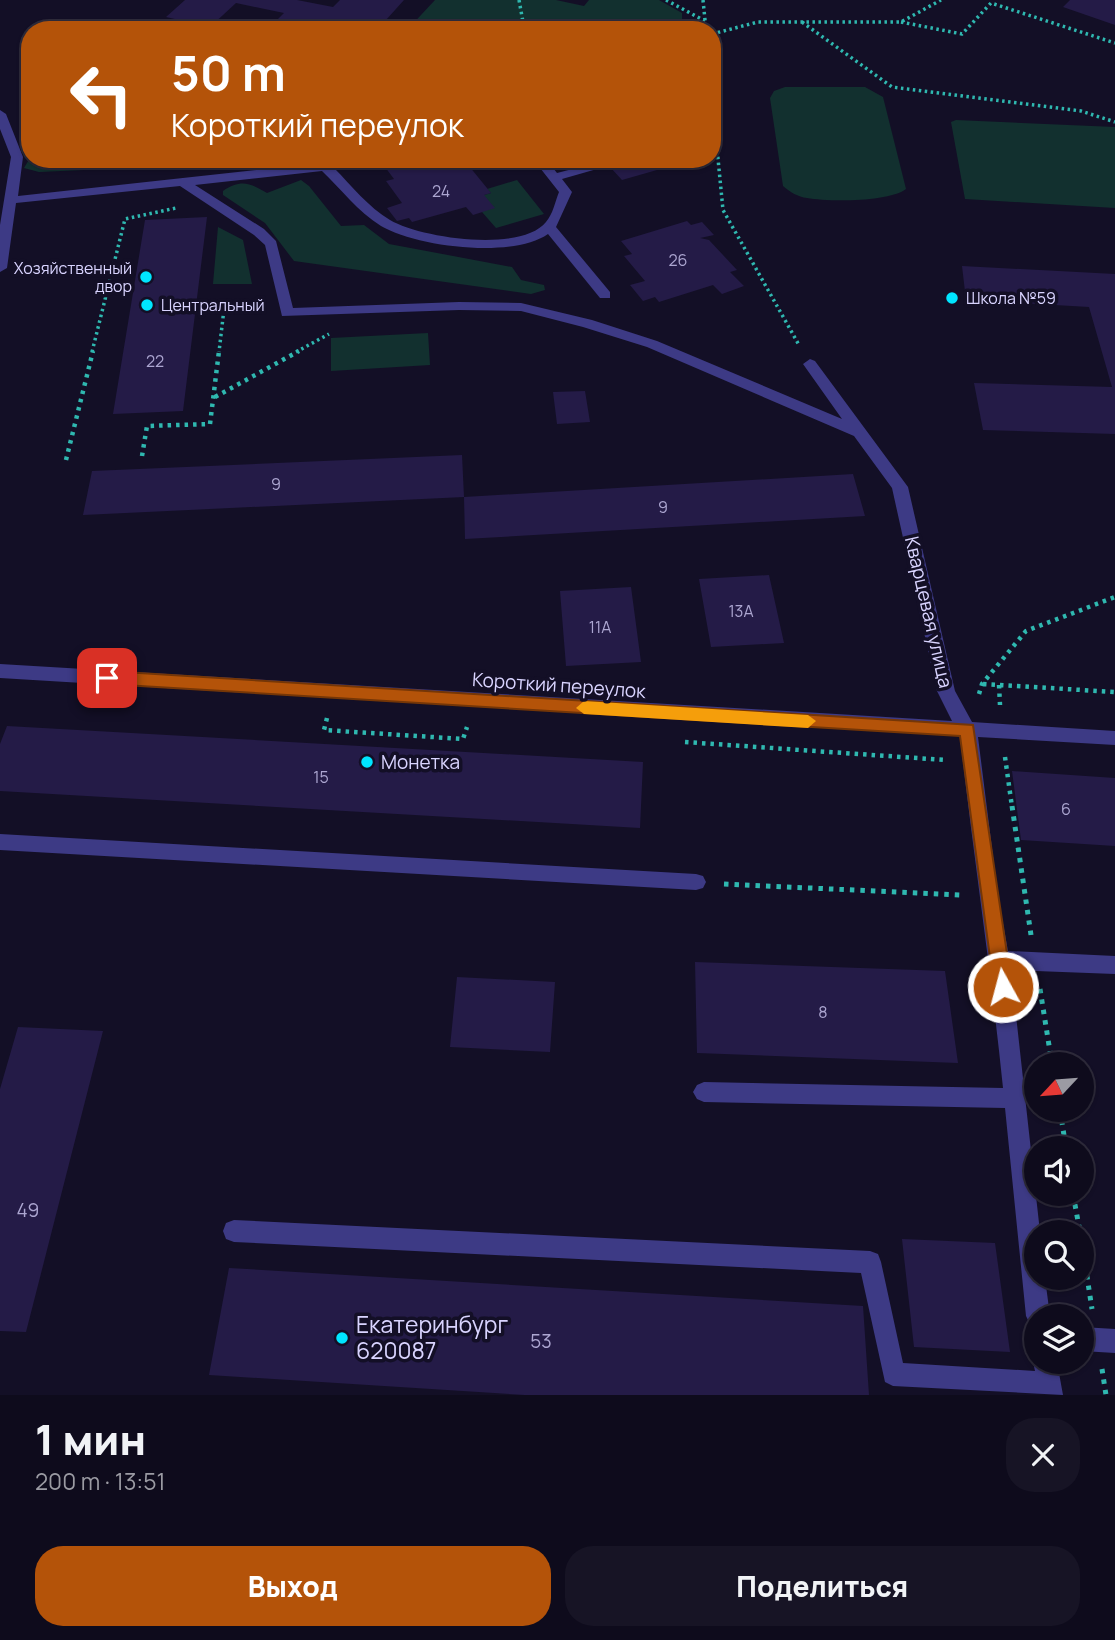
<!DOCTYPE html>
<html lang="ru">
<head>
<meta charset="utf-8">
<style>
  :root { --surface:#0e0b1c; --page:#171425; --text:#f1f3f6; --muted:#9b9ba3; --line:#2e2b3b; --accent:#b45309 }
  body { margin:0; font-family:Manrope,sans-serif; background:var(--page); color:var(--text); height:100vh; display:flex; flex-direction:column; font-size:26px; white-space:nowrap }
  * { box-sizing:border-box; margin:0 }
  p { font-size:23px; color:var(--muted) }
  .icon { flex:none; width:38px; height:38px; fill:none; stroke:currentColor; stroke-width:2; stroke-linecap:round; stroke-linejoin:round }
  .map { position:relative; height:1395px; overflow:hidden }
  .details { display:flex; flex-direction:column; background:var(--surface); flex:1 }
  .details>* { flex:none }
  .top-card { position:absolute; left:21px; top:21px; width:700px; height:147px; border-radius:28px; box-shadow:0 2px 5px #0004,0 0 0 2px var(--line); background:#b45309; color:#fff; overflow:hidden }
  .needle { width:46px; rotate:244deg }
  .buttons { position:absolute; left:1024px; top:1052px; display:grid; gap:14px }
  .buttons a { display:grid; place-items:center; width:70px; height:70px; border-radius:50%; background:var(--surface); box-shadow:0 2px 5px #0004,0 0 0 2px var(--line); font-size:35px }
  .pin { position:absolute; display:grid; place-items:center; width:60px; height:60px; color:#fff; margin:-30px; border-radius:14px; box-shadow:0 4px 10px #0006 }
  .me { position:absolute; width:77px; margin:-38px; rotate:353deg; stroke-linejoin:round; filter:drop-shadow(0 0 5px #0008) }
  .turn { display:flex; align-items:center; gap:24px; height:147px; padding:0 35px; font-size:32px }
  .turn .icon { width:91px; height:91px; stroke-width:2.5 }
  .turn b { display:block; font-size:49px; line-height:60px }
  .round { display:grid; place-items:center; flex:none; width:74px; height:74px; border-radius:28px; background:var(--page) }
  .overview { display:flex; align-items:center; justify-content:space-between; height:119px; padding:0 35px }
  h1 { font-size:42px; font-weight:800; line-height:52px }
  .action { display:flex; gap:14px; margin-top:auto; padding:14px 35px }
  .action a { flex:1; height:80px; border-radius:28px; background:var(--accent); color:#fff; font-size:28px; font-weight:800; line-height:80px; text-align:center }
  .action a+a { background:var(--page); color:var(--text) }
  .map>svg:first-child { display:block }
</style>
</head>
<body>
<div class="map">
<svg width="1115" height="1395" viewBox="0 0 1115 1395">
  <rect width="100%" height="100%" fill="#130f26"/>
  <path fill="#12302f" d="M 435,0 L 556,0 L 584,6 L 589,0 L 659,0 L 682,13 L 682,30 L 407,30 Z
    M 785,87 L 865,87 L 883,97 L 906,189 C 889,202 829,202 807,198 C 798,197 790,192 783,186 L 770,98 L 774,91 Z
    M 956,120 L 1115,127 L 1115,208 L 965,199 L 951,122 Z
    M 30,158 L 30,159 L 112,159 L 106,169 L 39,172 L 24,168 Z
    M 301,180 L 309,186 L 341,226 L 364,225 L 389,244 L 512,267 L 521,280 L 544,285 L 545,290 L 531,294 L 294,261 L 265,223 L 223,195 L 223,191 C 241,179 250,183 267,193 Z
    M 517,180 L 544,214 L 496,228 L 482,212 L 484,195 L 491,193 L 487,189 Z
    M 218,227 L 243,240 L 252,284 L 213,284 Z
    M 428,333 L 430,365 L 331,371 L 331,338 Z"/>
  <path fill="#241b47" d="M 185,0 L 297,0 L 333,7 L 340,0 L 404,0 L 377,30 L 267,30 L 284,13 L 236,3 L 210,27 L 166,17 Z
    M 1070,0 L 1115,0 L 1115,25 L 1063,7 Z
    M 415,159 L 472,159 L 474,162 L 461,165 L 469,166 L 491,193 L 484,195 L 495,208 L 473,215 L 466,207 L 412,222 L 409,218 L 397,221 L 387,208 L 402,203 L 386,181 L 394,179 L 385,167 Z
    M 637,159 L 656,159 L 664,168 L 622,180 L 610,167 Z
    M 207,217 L 183,411 L 113,414 L 145,220 Z
    M 687,221 L 691,225 L 702,222 L 714,235 L 700,238 L 709,240 L 737,270 L 730,272 L 744,286 L 722,294 L 713,285 L 659,302 L 655,297 L 643,301 L 630,285 L 645,281 L 624,256 L 632,254 L 621,241 Z
    M 962,266 L 1115,274 L 1115,434 L 983,430 L 974,383 L 1112,387 L 1089,307 L 966,300 Z
    M 585,391 L 590,422 L 557,424 L 553,392 Z
    M 462,455 L 464,497 L 83,515 L 92,471 Z
    M 853,474 L 865,516 L 465,539 L 464,497 Z
    M 769,575 L 784,643 L 711,647 L 699,579 Z
    M 631,587 L 641,662 L 566,666 L 560,591 Z
    M 7,726 L 643,762 L 640,828 L 0,791 L 0,744 Z
    M 1012,771 L 1115,778 L 1115,846 L 1021,840 Z
    M 695,962 L 945,971 L 958,1063 L 697,1053 Z
    M 457,977 L 555,982 L 550,1052 L 450,1047 Z
    M 18,1027 L 103,1031 L 26,1332 L 0,1331 L 0,1089 Z
    M 902,1239 L 995,1243 L 1010,1352 L 914,1347 Z
    M 229,1268 L 863,1306 L 869,1395 L 525,1395 L 209,1375 Z"/>
  <g fill="none" stroke-linecap="round" stroke-linejoin="round">
    <path stroke="#2fb8b0" stroke-width="3.5" stroke-dasharray="2.5 3.5" stroke-linecap="butt" d="M 519,0 L 523,22
      M 666,0 L 705,21
      M 703,0 L 706,30
      M 802,22 L 892,87 L 1081,111 L 1115,122
      M 901,22 L 962,34 L 991,3 L 1115,43
      M 505,30 L 523,22 L 527,30
      M 712,34 L 758,22 L 901,22 L 941,0
      M 712,97 L 723,210 L 799,345
      M 224,309 L 261,307
      M 195,311 L 224,309 L 219,352
      M 92,352 L 125,219 L 176,208
      M 296,352 L 329,334"/>
    <path stroke="#2fb8b0" stroke-width="4.5" stroke-dasharray="3.5 5" stroke-linecap="butt" d="M 215,397 L 299,351
      M 142,456 L 147,426 L 210,424 L 219,351
      M 66,460 L 93,351
      M 983,684 L 1115,692
      M 999,685 L 1000,705
      M 979,694 L 982,684 L 1026,631 L 1115,597
      M 327,718 L 324,730 L 463,739 L 467,727
      M 685,742 L 945,760
      M 1005,757 L 1012,807"/>
    <path stroke="#2fb8b0" stroke-width="5" stroke-dasharray="4.5 6" stroke-linecap="butt" d="M 1012,806 L 1031,935
      M 724,884 L 960,895
      M 1040,989 L 1052,1064
      M 1060,1110 L 1066,1148
      M 1073,1194 L 1080,1232
      M 1082,1244 L 1092,1309
      M 1102,1369 L 1106,1395"/>
    <path fill="#3d3a85" fill-rule="evenodd" d="M 0,110 L 6,114 L 23,157 L 18,196 L 357,159 L 334,168 C 352,186 368,207 390,220 C 420,238 521,253 546,222 C 553,214 555,202 559,192 L 533,159 L 546,159 L 557,173 L 611,159 L 611,165 L 562,179 L 572,192 L 556,227 L 610,292 L 610,298 L 600,298 L 548,234 C 513,259 417,247 381,226 C 358,212 341,189 322,171 L 195,185 L 264,229 L 276,241 L 293,308 L 459,302 L 521,303 L 592,320 L 657,341 L 842,419 L 803,364 L 810,359 L 815,361 L 908,487 L 955,691 L 972,722 L 1115,731 L 1115,745 L 978,737 L 998,896 L 1008,951 L 1115,956 L 1115,974 L 1011,970 L 1040,1232 L 1036,1232 L 1036,1278 L 1045,1278 L 1050,1316 L 1036,1316 L 1036,1327 L 1030,1324 L 1026,1316 L 1005,1108 L 704,1102 L 697,1099 L 693,1092 L 697,1085 L 704,1082 L 1003,1088 C 991,970 973,853 960,736 L 0,678 L 0,664 L 952,721 L 937,691 L 892,488 L 854,436 L 647,347 L 583,327 L 521,311 L 459,310 L 282,316 L 265,245 L 254,235 L 180,186 L 16,203 L 7,268 L 0,272 L 0,225 L 11,157 L 0,129 Z
      M 0,834 L 696,874 L 703,876 L 706,882 L 703,888 L 696,890 L 0,850 Z
      M 234,1220 L 870,1251 L 878,1254 L 881,1262 L 903,1363 L 1035,1371 L 1033,1362 L 1036,1355 L 1036,1362 L 1057,1362 L 1063,1395 L 893,1386 L 885,1382 L 861,1273 L 234,1242 L 226,1239 L 223,1231 L 226,1223 Z
      M 1082,1327 L 1115,1329 L 1115,1353 L 1082,1351 Z"/>
  </g>
  <path fill="#b45309" stroke="#753606" stroke-width="2" d="M 107,671 L 973,725 L 1012,987 L 1009,993 L 1003,996 L 996,993 L 994,987 L 960,736 L 107,684 L 99,678 Z"/>
  <path fill="#f59e0b" d="M 584,701 L 808,715 L 816,721 L 808,728 L 584,714 L 576,708 Z"/>
  <g fill="#00e5ff" stroke="#130f26" stroke-width="2.5">
    <circle cx="146" cy="277" r="7"/>
    <circle cx="952" cy="298" r="7"/>
    <circle cx="147" cy="305" r="7"/>
    <circle cx="367" cy="762" r="7"/>
    <circle cx="342" cy="1338" r="7"/>
  </g>
  <g text-anchor="middle" stroke-width="7" stroke-linejoin="round" paint-order="stroke">
    <g font-size="16" fill="#aca6d1">
      <text x="441" y="197">24</text>
      <text x="678" y="266">26</text>
      <text x="155" y="367">22</text>
      <text x="276" y="490">9</text>
      <text x="663" y="513">9</text>
      <text x="741" y="617">13А</text>
      <text x="600" y="633">11А</text>
      <text x="321" y="783">15</text>
      <text x="1066" y="815">6</text>
      <text x="823" y="1018">8</text>
    </g>
    <g font-size="16" fill="#d9d4ff" stroke="#130f26" text-anchor="start">
      <text x="132" y="274" text-anchor="end">Хозяйственный<tspan x="132" dy="18">двор</tspan></text>
      <text x="966" y="304">Школа №59</text>
      <text x="161" y="311">Центральный</text>
    </g>
    <g font-size="19" fill="#d9d4ff" stroke="#130f26">
      <text transform="translate(929 612) rotate(77)" y="7">Кварцевая улица</text>
      <text transform="translate(559 685) rotate(4)" y="7">Короткий переулок</text>
    </g>
    <g font-size="19" fill="#d9d4ff" stroke="#130f26" text-anchor="start">
      <text x="381" y="769">Монетка</text>
    </g>
    <g font-size="19" fill="#aca6d1">
      <text x="28" y="1217">49</text>
      <text x="541" y="1348">53</text>
    </g>
    <g font-size="23" fill="#d9d4ff" stroke="#130f26" text-anchor="start">
      <text x="356" y="1333">Екатеринбург<tspan x="356" dy="26">620087</tspan></text>
    </g>
  </g>
</svg>
<div class="buttons">
<a><svg class="needle" viewBox="-14 -14 28 28"><path d="M0-13l5 13h-10z" fill="#e53935"/><path d="M0 13l5-13h-10z" fill="#9b9ba3"/></svg></a>
<a><svg class="icon" aria-label="sound" viewBox="0 0 24 24"><path d="M4 9h4l5-4v14l-5-4H4zM17 9q2 3 0 6"/></svg></a>
<a><svg class="icon" aria-label="search" viewBox="0 0 24 24"><circle cx="10" cy="10" r="6"/><path d="M15 15l6 6"/></svg></a>
<a><svg class="icon" aria-label="layers" viewBox="0 0 24 24"><path d="M12 4l9 5-9 5-9-5zM3 14l9 5 9-5"/></svg></a>
</div>
<div class="pin" style="left:107px;top:678px;background:#d93025"><svg class="icon" aria-label="arrive" viewBox="0 0 24 24"><path d="M6 21V4h12l-3 4 3 4H6"/></svg></div>
<svg class="me" style="left:1003px;top:987px" viewBox="-20 -20 40 40"><circle r="17" fill="#b45309" stroke="#fff" stroke-width="3"/><path d="M0-11L8 9 0 5-8 9z" fill="#fff"/></svg>
<div class="top-card">
<div class="turn"><svg class="icon" aria-label="left" viewBox="0 0 24 24"><path d="M17 20v-9H6M10 6l-5 5 5 5"/></svg><div><b>50 m</b>Короткий переулок</div></div>
</div>
</div>
<section class="details">
<div class="overview"><div><h1>1 мин</h1><p>200 m · 13:51</p></div><a class="round"><svg class="icon" aria-label="close" viewBox="0 0 24 24"><path d="M6 6l12 12M18 6L6 18"/></svg></a></div>
<div class="action"><a>Выход</a><a>Поделиться</a></div>
</section>
</body>
</html>
